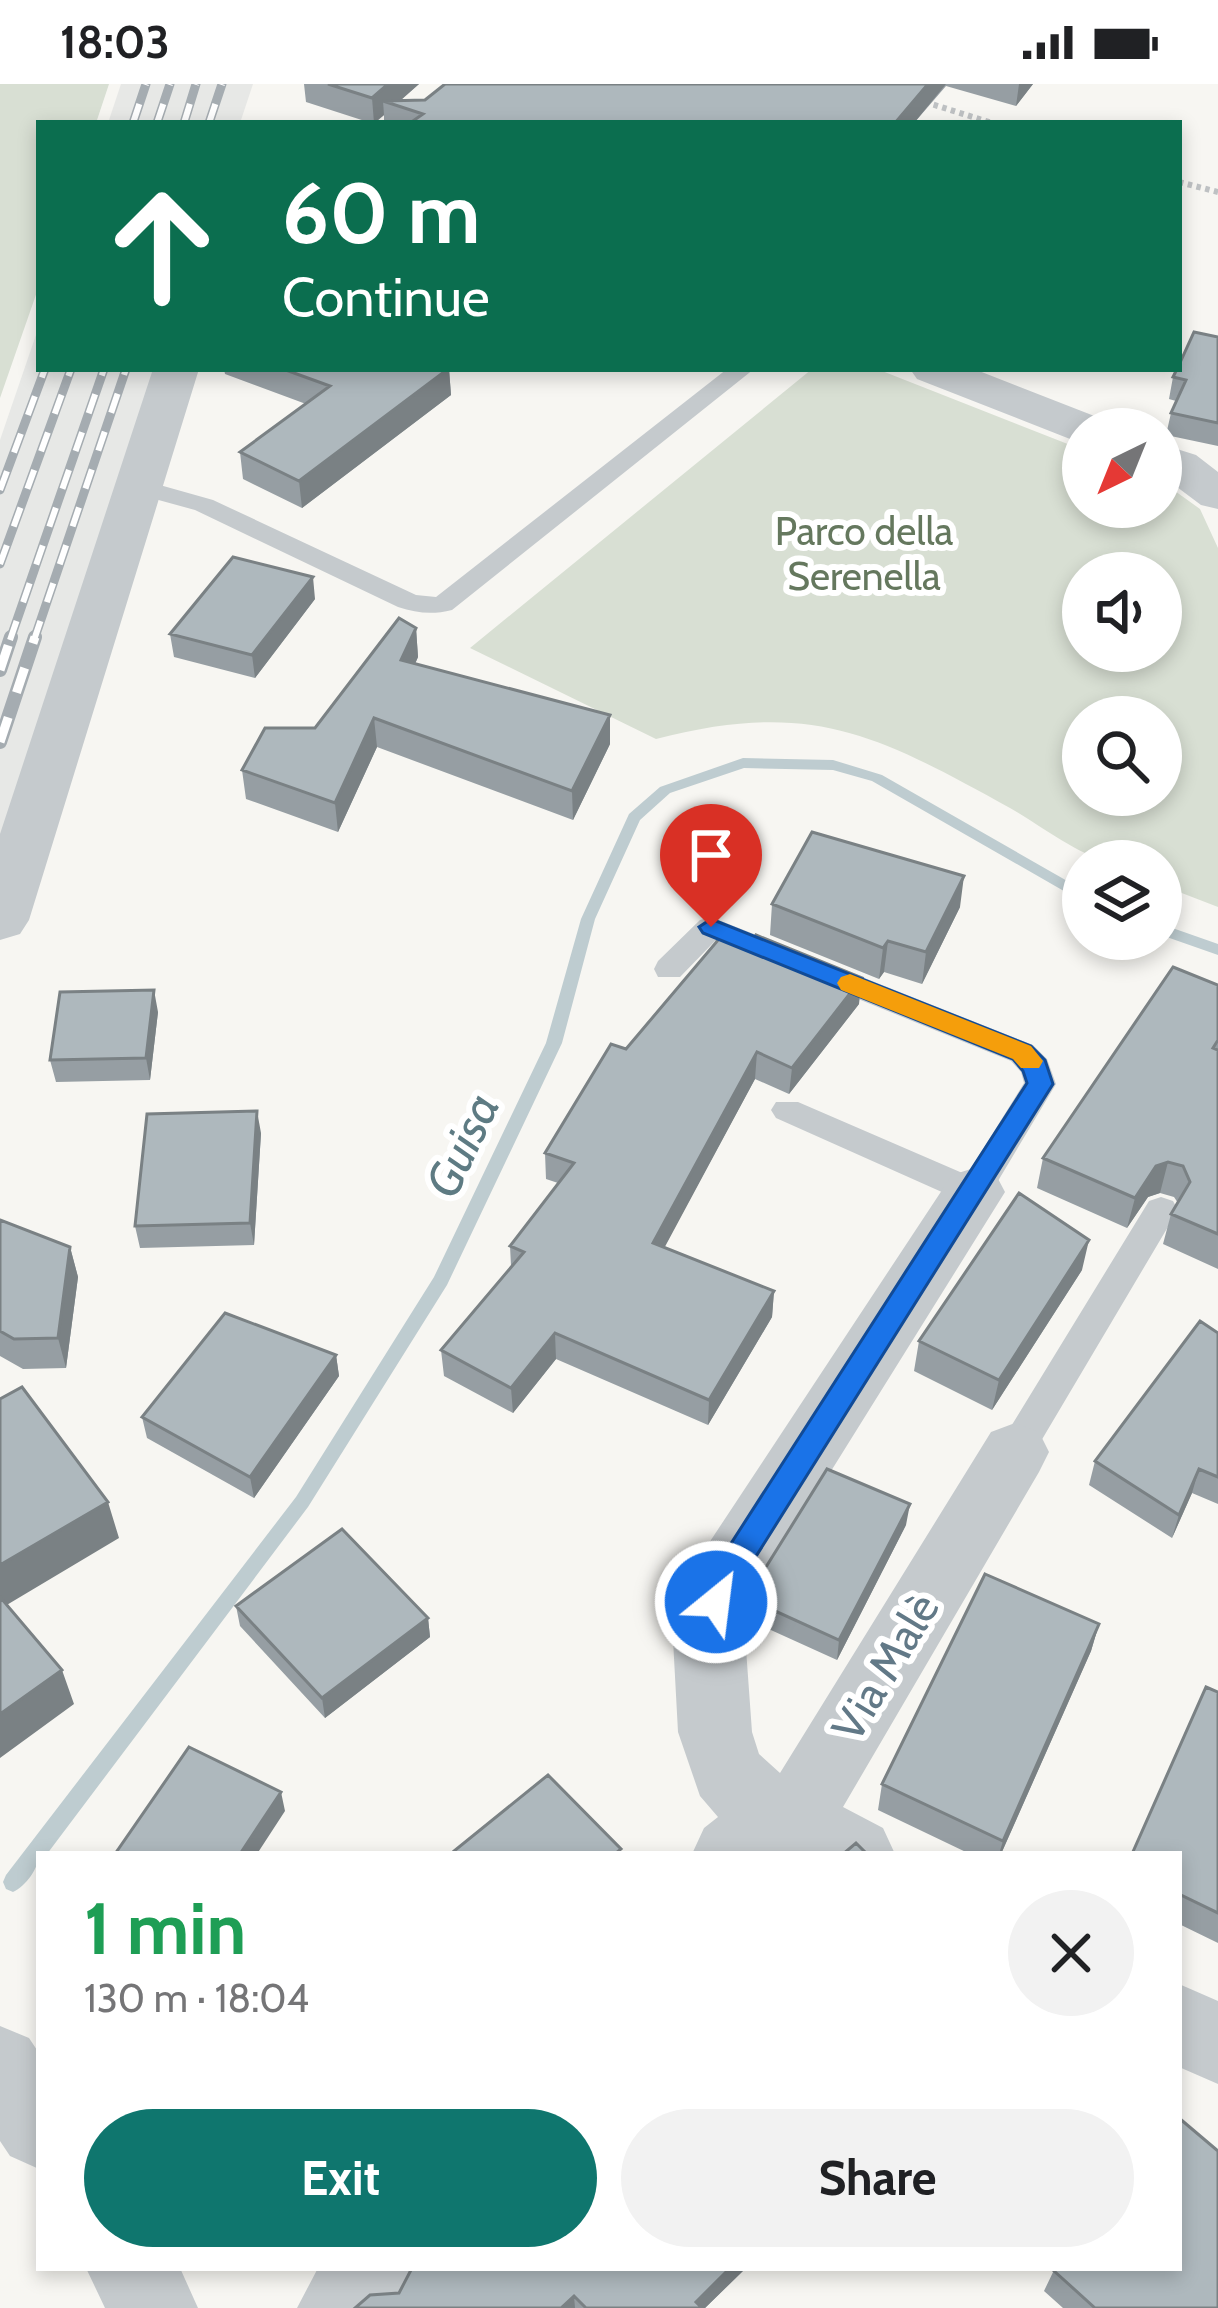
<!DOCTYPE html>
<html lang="en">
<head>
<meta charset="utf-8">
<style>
  :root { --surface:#fff; --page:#f2f2f2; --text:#202124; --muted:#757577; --accent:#0f766e }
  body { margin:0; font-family:Cabin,sans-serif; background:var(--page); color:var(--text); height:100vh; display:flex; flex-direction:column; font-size:45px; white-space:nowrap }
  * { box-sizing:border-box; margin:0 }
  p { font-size:39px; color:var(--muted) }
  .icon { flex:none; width:66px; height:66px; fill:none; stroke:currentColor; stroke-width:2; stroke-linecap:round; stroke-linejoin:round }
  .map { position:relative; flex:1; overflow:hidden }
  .side { position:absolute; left:36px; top:1767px; width:1146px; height:420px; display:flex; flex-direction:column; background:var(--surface); border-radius:0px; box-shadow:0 6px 18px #0003 }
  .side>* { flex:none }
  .top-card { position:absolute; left:36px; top:36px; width:1146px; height:252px; border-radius:0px; box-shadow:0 6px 18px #0003; background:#0b6e4f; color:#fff; overflow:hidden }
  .needle { width:78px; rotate:223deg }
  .controls { position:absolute; left:1062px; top:324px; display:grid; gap:24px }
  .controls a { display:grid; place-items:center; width:120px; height:120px; border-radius:50%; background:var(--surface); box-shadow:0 6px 18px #0003; font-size:60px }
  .pin { position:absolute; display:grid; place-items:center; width:102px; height:102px; color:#fff; margin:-123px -51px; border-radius:50% 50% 50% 0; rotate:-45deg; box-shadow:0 0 12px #0007 }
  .pin .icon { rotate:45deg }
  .me { position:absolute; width:132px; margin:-66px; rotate:29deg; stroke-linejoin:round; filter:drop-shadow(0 0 9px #0008) }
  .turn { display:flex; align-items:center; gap:42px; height:252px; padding:0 48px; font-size:54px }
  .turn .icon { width:156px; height:156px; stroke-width:2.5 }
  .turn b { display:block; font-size:84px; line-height:102px }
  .round { display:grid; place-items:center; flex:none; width:126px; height:126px; border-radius:63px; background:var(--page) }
  .headline { display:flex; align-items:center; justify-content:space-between; height:204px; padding:0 48px }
  h1 { font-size:72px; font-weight:700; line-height:90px; color:#1e9e55 }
  .cta { display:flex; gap:24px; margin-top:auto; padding:24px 48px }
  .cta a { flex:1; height:138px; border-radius:72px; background:var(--accent); color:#fff; font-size:48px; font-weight:700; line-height:138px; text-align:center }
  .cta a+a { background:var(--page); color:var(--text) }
  .status { display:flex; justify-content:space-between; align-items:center; height:84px; padding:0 60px; background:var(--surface); direction:ltr }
  .status svg { height:33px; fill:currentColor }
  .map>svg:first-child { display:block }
</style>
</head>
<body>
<div class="status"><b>18:03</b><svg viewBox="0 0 49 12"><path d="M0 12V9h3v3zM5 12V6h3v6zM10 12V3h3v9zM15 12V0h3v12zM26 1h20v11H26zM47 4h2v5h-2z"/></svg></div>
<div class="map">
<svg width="1218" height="2224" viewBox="0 0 1218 2224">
  <rect width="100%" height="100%" fill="#f7f6f2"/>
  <path fill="#e7e8e6" d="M 121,0 L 253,0 L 240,39 L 108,39 Z
    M 39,242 L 39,285 L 157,285 L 0,763 L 0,356 Z"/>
  <path fill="#d8dfd3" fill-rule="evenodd" d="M 0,0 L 109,0 L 96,39 L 39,39 L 39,202 L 0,314 Z
    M 812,285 L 877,285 L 1083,366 L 1083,423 L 1161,423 L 1161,397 L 1200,425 L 1218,464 L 1218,823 L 1161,801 L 1161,777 C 1144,777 1123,781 1106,777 C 1079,771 1035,738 1010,724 C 876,650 811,615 656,655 L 470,564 ZM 1083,489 L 1161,489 L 1161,567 L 1083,567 ZM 1083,633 L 1161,633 L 1161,711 L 1083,711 Z"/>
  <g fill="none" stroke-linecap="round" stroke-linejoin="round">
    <path fill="#beccd0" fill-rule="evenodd" d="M 743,674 L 833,676 L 882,691 L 1083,806 L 1083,818 L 872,697 L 833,686 L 744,684 L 670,709 L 640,736 L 595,835 L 562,959 L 447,1201 L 308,1423 L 47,1770 L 39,1770 C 39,1784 26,1802 13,1808 L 6,1805 L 3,1798 L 6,1791 L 296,1413 L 434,1193 L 546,959 L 581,835 L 629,730 L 660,703 Z
      M 1161,840 L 1218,860 L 1218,871 L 1161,851 Z"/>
    <path stroke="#bec1c3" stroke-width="6" stroke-dasharray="4.5 4.5" stroke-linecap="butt" d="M 925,18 L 992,39
      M 1179,98 L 1218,108"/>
    <path fill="#c5cacd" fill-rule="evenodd" d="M 727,285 L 754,285 L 452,526 C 432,531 417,529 398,523 L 195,426 L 133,409 L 129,404 L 142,396 L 213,416 L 416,511 L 436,513 Z
      M 711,833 L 1033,961 L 1047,975 L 1056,1000 L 986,1117 L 974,1121 L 962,1117 L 776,1034 L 771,1026 L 776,1018 L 798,1018 L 967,1091 L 1024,999 L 1021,988 L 1011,977 L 715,857 L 680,893 L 658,893 L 654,885 L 658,877 L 700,836 Z
      M 1161,1113 L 1173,1117 L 1178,1126 L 1028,1379 L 1015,1383 L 1002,1379 L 997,1368 L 1002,1357 L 1149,1117 Z"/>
    <path fill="#c5cacd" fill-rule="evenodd" d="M 153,285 L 199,285 L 29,836 L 20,850 L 0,856 L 0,750 Z
      M 910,285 L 974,285 L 1102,335 L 1109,345 L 1083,345 L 1083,358 L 1070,355 L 917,295 Z
      M 1161,360 L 1196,371 L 1218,388 L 1218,425 L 1201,421 L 1161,391 Z
      M 974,1084 L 996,1091 L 1005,1108 L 760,1501 L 744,1537 L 752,1648 L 759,1670 L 780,1689 L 991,1348 L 1015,1339 L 1039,1348 L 1049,1368 L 1039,1388 L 843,1723 L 883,1744 L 895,1770 L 692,1770 L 704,1744 L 718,1733 L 700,1712 L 678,1648 L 672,1537 L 707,1462 L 952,1091 Z
      M 1179,1900 L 1218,1917 L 1218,2000 L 1179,1983 Z
      M 0,1942 L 29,1954 L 39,1969 L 39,2085 L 10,2072 L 0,2057 Z
      M 86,2184 L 180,2184 L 198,2224 L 105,2224 Z
      M 318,2184 L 421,2184 L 399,2224 L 297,2224 Z"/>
    <g stroke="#a5acb1" stroke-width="9">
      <path id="rail-far1" d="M 133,39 L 146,0
        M 157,39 L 170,0
        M 184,39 L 196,0
        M 209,39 L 222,0
        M 0,406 L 45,285
        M 0,480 L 71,285
        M 10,556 L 104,285
        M 34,556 L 126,285"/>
    </g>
    <g stroke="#a5acb1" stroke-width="14">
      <path id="rail" d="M 0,586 L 11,553
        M 0,658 L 35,553"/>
    </g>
    <use href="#rail-far1" stroke="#fff" stroke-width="6" stroke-dasharray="20" stroke-linecap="butt"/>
    <use href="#rail" stroke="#fff" stroke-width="9" stroke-dasharray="26" stroke-linecap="butt"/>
  </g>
  <path fill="#969ea3" d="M 304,0 L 419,0 L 400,17 L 425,16 L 445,0 L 1033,0 L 1016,22 L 946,2 L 914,39 L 384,39 L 384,31 L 375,39 L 371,39 L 306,18 Z
    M 1218,253 L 1218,362 L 1166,351 L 1171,329 L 1176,317 L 1169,315 L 1173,293 Z
    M 224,285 L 449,285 L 451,311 L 302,424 L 243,395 L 240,368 L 306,320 L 225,290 Z
    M 315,515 L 255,594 L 174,573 L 170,550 Z
    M 416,544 L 418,573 L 415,580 L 610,631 L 610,660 L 573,736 L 377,663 L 338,748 L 246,715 L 242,686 L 315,644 Z
    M 772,820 L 960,823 L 922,900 L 884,888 L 879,895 L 770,851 Z
    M 1218,901 L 1218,1185 L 1163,1160 L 1171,1130 L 1178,1119 L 1174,1113 L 1160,1109 L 1148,1113 L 1127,1144 L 1037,1104 L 1043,1074 Z
    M 859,920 L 789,1010 L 755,995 L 664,1163 L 774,1207 L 772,1233 L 708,1341 L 556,1275 L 513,1329 L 444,1292 L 441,1266 L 511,1182 L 510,1162 L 558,1099 L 546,1095 L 545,1069 L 626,965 Z
    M 158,928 L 150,996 L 56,998 L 50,976 Z
    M 261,1049 L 254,1161 L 140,1164 L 135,1142 Z
    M 0,1136 L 70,1163 L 78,1193 L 66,1284 L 23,1285 L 0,1272 Z
    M 1082,1186 L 992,1326 L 914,1287 L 919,1257 Z
    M 1218,1249 L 1218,1420 L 1192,1409 L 1172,1454 L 1089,1401 L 1095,1377 Z
    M 336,1271 L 339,1292 L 254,1414 L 147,1354 L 142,1333 Z
    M 906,1441 L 837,1576 L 749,1536 L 751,1516 Z
    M 236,1522 L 428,1534 L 430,1553 L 325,1634 L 240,1542 Z
    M 1099,1540 L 1091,1567 L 1001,1770 L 970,1770 L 878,1726 L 882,1700 Z
    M 1218,1608 L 1218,1859 L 1179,1840 L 1179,1770 Z
    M 412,2184 L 746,2184 L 705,2224 L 355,2224 L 399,2209 Z
    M 1055,2184 L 1218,2224 L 1063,2224 L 1044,2207 Z"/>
  <path fill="#7a8184" d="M 388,0 L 419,0 L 395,21 L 383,17 L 384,31 L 374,39 L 372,14 Z
    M 928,0 L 946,0 L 914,39 L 895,39 Z
    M 1019,0 L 1033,0 L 1016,22 Z
    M 449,285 L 451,311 L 302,424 L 299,397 Z
    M 313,493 L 315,515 L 255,594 L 252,571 Z
    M 416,544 L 418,573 L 403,606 L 401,576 Z
    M 610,631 L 610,660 L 573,736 L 572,707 Z
    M 374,634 L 377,663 L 338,748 L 335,719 Z
    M 964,792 L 960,823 L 922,900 L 926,868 Z
    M 888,857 L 884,888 L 879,895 L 883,864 Z
    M 862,894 L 859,920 L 789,1010 L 792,984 Z
    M 154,906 L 158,928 L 150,996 L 146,974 Z
    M 757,968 L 755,995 L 653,1185 L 653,1159 Z
    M 257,1027 L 261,1049 L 254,1161 L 250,1139 Z
    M 1168,1078 L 1160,1109 L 1148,1113 L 1127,1144 L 1135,1114 L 1156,1082 Z
    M 1089,1156 L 1082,1186 L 992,1326 L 999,1296 Z
    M 70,1163 L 78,1193 L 66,1284 L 58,1254 Z
    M 774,1207 L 772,1233 L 708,1341 L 709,1316 Z
    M 555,1249 L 556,1275 L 513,1329 L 511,1304 Z
    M 336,1271 L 339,1292 L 254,1414 L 250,1393 Z
    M 1199,1385 L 1192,1409 L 1172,1454 L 1179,1431 Z
    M 108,1418 L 119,1454 L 0,1525 L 0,1481 Z
    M 910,1420 L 906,1441 L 837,1576 L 839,1556 Z
    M 428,1534 L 430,1553 L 325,1634 L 322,1614 Z
    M 1099,1540 L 1091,1567 L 1001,1770 L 999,1770 L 1003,1757 Z
    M 62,1586 L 74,1620 L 0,1674 L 0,1630 Z
    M 281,1708 L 285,1727 L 257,1770 L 240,1770 Z
    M 730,2184 L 746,2184 L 705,2224 L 695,2224 L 696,2218 Z
    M 574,2212 L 575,2224 L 561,2224 Z"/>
  <path fill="#aeb8bd" stroke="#7a8184" stroke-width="3" d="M 328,0 L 388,0 L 372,14 Z
    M 445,0 L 928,0 L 895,39 L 410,39 L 423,30 L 383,17 L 425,16 Z
    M 1194,248 L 1218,253 L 1218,339 L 1171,329 L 1186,296 L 1173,293 L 1177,285 L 1179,285 L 1179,281 Z
    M 283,285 L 448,285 L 299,397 L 240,368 L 330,302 Z
    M 233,473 L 313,493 L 252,571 L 170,550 Z
    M 399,534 L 416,544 L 401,576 L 610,631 L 572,707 L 374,634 L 335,719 L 242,686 L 265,644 L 315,644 Z
    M 812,748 L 964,792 L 926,868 L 888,857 L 883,864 L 772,820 Z
    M 724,849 L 751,860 L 756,851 L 862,894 L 792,984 L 757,968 L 653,1159 L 774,1207 L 709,1316 L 555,1249 L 511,1304 L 441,1266 L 524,1168 L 510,1162 L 574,1079 L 545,1069 L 611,960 L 626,965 Z
    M 1173,883 L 1218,901 L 1218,956 L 1213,964 L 1218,966 L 1218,1150 L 1171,1130 L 1190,1098 L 1183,1082 L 1168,1078 L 1156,1082 L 1135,1114 L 1043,1074 Z
    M 154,906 L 146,974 L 50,976 L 60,908 Z
    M 257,1027 L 250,1139 L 135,1142 L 147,1030 Z
    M 1019,1109 L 1089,1156 L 999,1296 L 919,1257 Z
    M 0,1136 L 70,1163 L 58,1254 L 14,1255 L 0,1247 Z
    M 225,1229 L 336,1271 L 250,1393 L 142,1333 Z
    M 1200,1237 L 1218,1249 L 1218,1393 L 1199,1385 L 1179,1431 L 1095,1377 Z
    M 22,1303 L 108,1418 L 0,1481 L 0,1315 Z
    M 827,1385 L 910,1420 L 839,1556 L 751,1516 L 766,1483 Z
    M 342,1445 L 428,1534 L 322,1614 L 236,1522 Z
    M 985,1490 L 1099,1540 L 1003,1757 L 882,1700 Z
    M 0,1513 L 62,1586 L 0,1630 Z
    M 1206,1603 L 1218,1608 L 1218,1829 L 1179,1810 L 1179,1770 L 1132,1770 Z
    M 189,1663 L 281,1708 L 240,1770 L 115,1770 Z
    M 548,1691 L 621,1765 L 615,1770 L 456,1770 L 454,1767 Z
    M 856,1759 L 867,1770 L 843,1770 Z
    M 1179,2034 L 1218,2067 L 1218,2224 L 1095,2224 L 1053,2186 L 1055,2184 L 1179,2184 Z
    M 412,2184 L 730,2184 L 696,2218 L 702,2224 L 586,2224 L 574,2212 L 561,2224 L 355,2224 L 370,2211 L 399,2209 Z"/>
  <path fill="#1a73e8" stroke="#114b97" stroke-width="3" d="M 711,835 L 1031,962 L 1045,976 L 1053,1000 L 743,1493 L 727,1528 L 716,1532 L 705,1528 L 700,1518 L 721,1475 L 1027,999 L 1023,987 L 1013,975 L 703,849 L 699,843 Z"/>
  <path fill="#f59e0b" d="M 850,890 L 1031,962 L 1043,977 L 1039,984 L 1021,984 L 1013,975 L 841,906 L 837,899 L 841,893 Z"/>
  <g text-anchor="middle" stroke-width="12" stroke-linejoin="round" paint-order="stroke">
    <g font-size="39" fill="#65785e" stroke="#fff">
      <text x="864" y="461">Parco della<tspan x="864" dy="45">Serenella</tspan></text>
    </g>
    <g font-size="45" fill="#627987" stroke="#fff">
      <text transform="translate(885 1583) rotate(-59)" y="16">Via Malè</text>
    </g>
    <g font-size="48" font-style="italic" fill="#5e7b83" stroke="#fff">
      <text transform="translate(462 1061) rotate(-65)" y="17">Guisa</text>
    </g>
  </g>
</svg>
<div class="controls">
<a><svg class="needle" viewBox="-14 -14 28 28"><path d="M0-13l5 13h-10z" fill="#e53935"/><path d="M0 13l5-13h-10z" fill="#757577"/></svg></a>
<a><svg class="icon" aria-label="sound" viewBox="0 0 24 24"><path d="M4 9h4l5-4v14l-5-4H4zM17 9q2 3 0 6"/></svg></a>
<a><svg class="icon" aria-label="search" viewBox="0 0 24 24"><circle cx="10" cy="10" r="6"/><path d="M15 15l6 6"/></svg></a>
<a><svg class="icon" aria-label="layers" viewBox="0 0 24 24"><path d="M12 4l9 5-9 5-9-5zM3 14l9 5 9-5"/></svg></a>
</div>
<div class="pin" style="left:711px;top:843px;background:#d93025"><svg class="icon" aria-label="arrive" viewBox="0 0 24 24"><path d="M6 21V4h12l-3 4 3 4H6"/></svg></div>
<svg class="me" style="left:716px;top:1518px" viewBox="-20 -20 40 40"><circle r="17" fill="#1a73e8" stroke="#fff" stroke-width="3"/><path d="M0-11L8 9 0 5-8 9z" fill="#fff"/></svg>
<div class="top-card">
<div class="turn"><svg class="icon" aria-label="ahead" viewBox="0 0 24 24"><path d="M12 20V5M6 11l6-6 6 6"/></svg><div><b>60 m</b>Continue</div></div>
</div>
<section class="side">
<div class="headline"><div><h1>1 min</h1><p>130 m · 18:04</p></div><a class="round"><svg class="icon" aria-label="close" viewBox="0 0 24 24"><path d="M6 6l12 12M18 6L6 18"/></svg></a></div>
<div class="cta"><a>Exit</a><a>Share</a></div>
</section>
</div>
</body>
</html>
